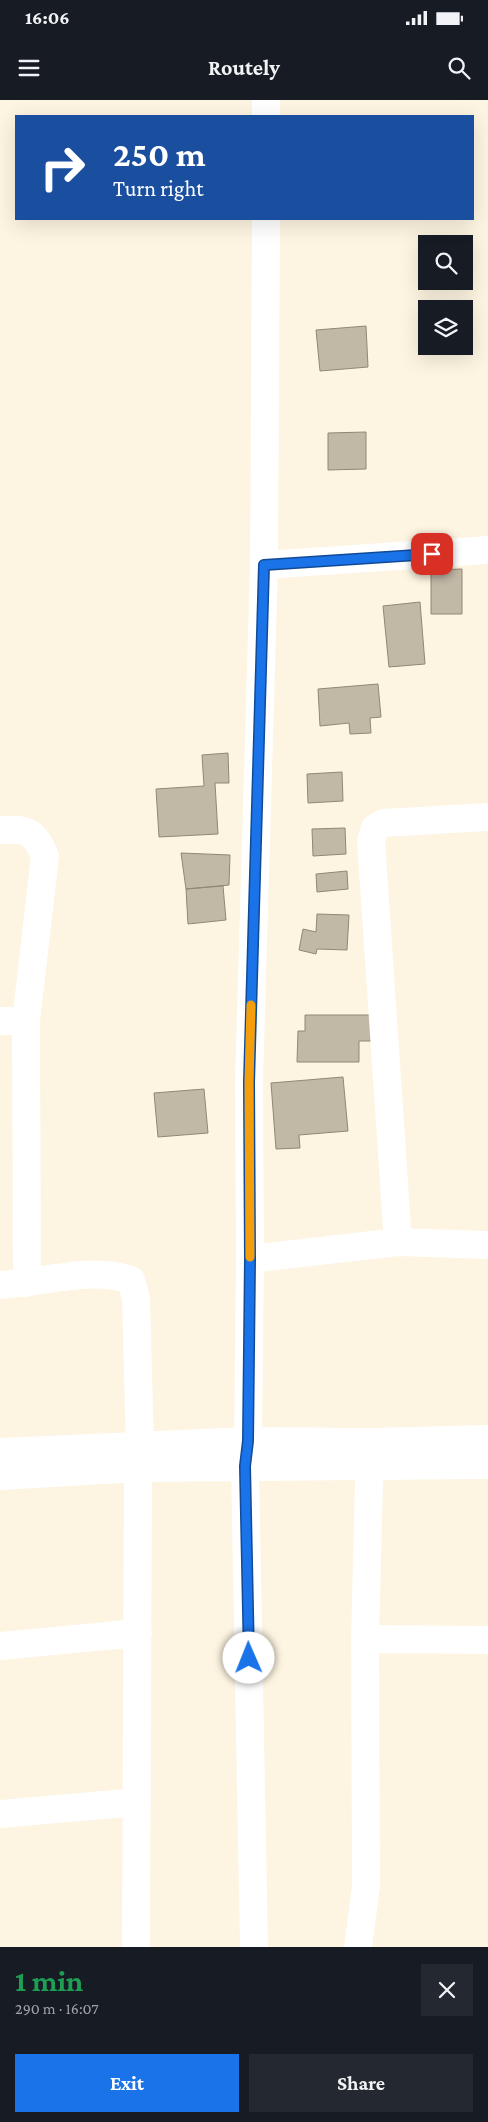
<!DOCTYPE html>
<html lang="en">
<head>
<meta charset="utf-8">
<style>
  :root { --surface:#171b24; --page:#242831; --text:#f1f3f6; --muted:#9ea1a6; --accent:#1a73e8 }
  body { margin:0; font-family:"Crimson Pro",serif; background:var(--page); color:var(--text); height:100vh; display:flex; flex-direction:column; font-size:19px; white-space:nowrap }
  * { box-sizing:border-box; margin:0 }
  p { font-size:16px; color:var(--muted) }
  .icon { flex:none; width:28px; height:28px; fill:none; stroke:currentColor; stroke-width:2; stroke-linecap:round; stroke-linejoin:round }
  .map { position:relative; height:1847px; overflow:hidden }
  .sheet { display:flex; flex-direction:column; background:var(--surface); flex:1 }
  .sheet>* { flex:none }
  .guide { position:absolute; left:15px; top:15px; width:459px; height:105px; border-radius:0px; box-shadow:0 5px 20px #0002; background:#1a4fa0; color:#fff; overflow:hidden }
  .controls { position:absolute; left:418px; top:135px; display:grid; gap:10px }
  .controls a { display:grid; place-items:center; width:55px; height:55px; border-radius:0px; background:var(--surface); box-shadow:0 5px 20px #0002; font-size:25px }
  .pin { position:absolute; display:grid; place-items:center; width:42px; height:42px; color:#fff; margin:-21px; border-radius:10px; box-shadow:0 2px 8px #0006 }
  .me { position:absolute; width:55px; margin:-28px; rotate:359deg; stroke-linejoin:round; filter:drop-shadow(0 0 4px #0008) }
  .turn { display:flex; align-items:center; gap:18px; height:105px; padding:0 15px; font-size:22px }
  .turn .icon { width:65px; height:65px; stroke-width:2.5 }
  .turn b { display:block; font-size:35px; line-height:42px }
  .round { display:grid; place-items:center; flex:none; width:52px; height:52px; border-radius:0px; background:var(--page) }
  .headline { display:flex; align-items:center; justify-content:space-between; height:85px; padding:0 15px }
  h1 { font-size:30px; font-weight:700; line-height:38px; color:#1e9e55 }
  .button { display:flex; gap:10px; margin-top:auto; padding:10px 15px }
  .button a { flex:1; height:58px; border-radius:0px; background:var(--accent); color:#fff; font-size:20px; font-weight:700; line-height:58px; text-align:center }
  .button a+a { background:var(--page); color:var(--text) }
  .status { display:flex; justify-content:space-between; align-items:center; height:35px; padding:0 25px; background:var(--surface); direction:ltr }
  .status svg { height:14px; fill:currentColor }
  header { display:flex; justify-content:space-between; align-items:center; height:65px; padding:0 15px; background:var(--surface); font-size:22px; font-weight:700 }
  .map>svg:first-child { display:block }
</style>
</head>
<body>
<div class="status"><b>16:06</b><svg viewBox="0 0 49 12"><path d="M0 12V9h3v3zM5 12V6h3v6zM10 12V3h3v9zM15 12V0h3v12zM26 1h20v11H26zM47 4h2v5h-2z"/></svg></div>
<header><svg class="icon" aria-label="menu" viewBox="0 0 24 24"><path d="M4 6h16M4 12h16M4 18h16"/></svg>Routely<svg class="icon" aria-label="search" viewBox="0 0 24 24"><circle cx="10" cy="10" r="6"/><path d="M15 15l6 6"/></svg></header>
<div class="map">
<svg width="488" height="1847" viewBox="0 0 488 1847">
  <rect width="100%" height="100%" fill="#fdf4e1"/>
  <path fill="#c1b8a6" stroke="#908877" d="M 366,226 L 368,267 L 320,271 L 316,230 Z
    M 366,332 L 366,369 L 328,370 L 328,333 Z
    M 462,469 L 462,514 L 431,514 L 431,470 Z
    M 420,502 L 425,564 L 389,567 L 383,506 Z
    M 378,584 L 381,617 L 370,618 L 371,633 L 350,634 L 349,623 L 320,626 L 318,589 Z
    M 228,653 L 229,683 L 215,683 L 218,734 L 159,737 L 156,689 L 204,686 L 202,655 Z
    M 342,672 L 343,701 L 308,703 L 307,674 Z
    M 345,728 L 346,754 L 313,756 L 312,729 Z
    M 181,753 L 230,755 L 229,785 L 186,789 Z
    M 347,771 L 348,789 L 317,792 L 316,774 Z
    M 223,786 L 226,820 L 188,824 L 186,789 Z
    M 317,814 L 349,815 L 347,850 L 317,849 L 316,854 L 299,850 L 303,829 L 316,832 Z
    M 305,915 L 373,915 L 373,941 L 359,941 L 359,962 L 297,962 L 298,931 L 305,931 Z
    M 343,977 L 348,1031 L 299,1035 L 300,1048 L 276,1049 L 271,983 Z
    M 204,989 L 208,1033 L 158,1037 L 154,993 Z"/>
  <g fill="none" stroke-linecap="round" stroke-linejoin="round">
    <path stroke="#fff" stroke-width="28" d="M 266,0 L 266,16
      M 264,465 L 488,450
      M 488,717 L 383,723 L 375,728 L 371,741 L 398,1142 L 488,1145
      M 0,730 C 27,729 34,730 45,756 L 26,921 L 27,1183
      M 0,921 L 26,921
      M 250,1159 L 398,1142
      M 0,1185 C 42,1183 90,1166 131,1180 L 136,1198 L 140,1347 L 138,1368 L 136,1847
      M 0,1352 L 248,1341 L 370,1342 L 488,1339
      M 0,1376 L 138,1368 L 488,1365
      M 365,1539 L 488,1540
      M 0,1546 L 138,1533
      M 0,1714 L 137,1702
      M 254,1847 L 245,1366 L 248,1341 L 250,1159 L 249,982 L 264,465 L 266,119
      M 358,1847 L 366,1787 L 365,1539 L 370,1342"/>
  </g>
  <g fill="none" stroke-linecap="round" stroke-linejoin="round">
    <g stroke="#114b97" stroke-width="12">
      <path id="route" d="M 249,1558 L 245,1366 L 248,1341 L 250,1159 L 249,982 L 264,465 L 432,454"/>
    </g>
    <use href="#route" stroke="#1a73e8" stroke-width="9"/>
    <path stroke="#f59e0b" stroke-width="9" d="M 250,1157 L 249,982 L 251,905"/>
  </g>
</svg>
<div class="controls">
<a><svg class="icon" aria-label="search" viewBox="0 0 24 24"><circle cx="10" cy="10" r="6"/><path d="M15 15l6 6"/></svg></a>
<a><svg class="icon" aria-label="layers" viewBox="0 0 24 24"><path d="M12 4l9 5-9 5-9-5zM3 14l9 5 9-5"/></svg></a>
</div>
<div class="pin" style="left:432px;top:454px;background:#d93025"><svg class="icon" aria-label="arrive" viewBox="0 0 24 24"><path d="M6 21V4h12l-3 4 3 4H6"/></svg></div>
<svg class="me" style="left:249px;top:1558px" viewBox="-20 -20 40 40"><circle r="19" fill="#fff"/><path d="M0-13L10 11 0 6-10 11z" fill="#1a73e8"/></svg>
<div class="guide">
<div class="turn"><svg class="icon" aria-label="right" viewBox="0 0 24 24"><path d="M7 20v-9h11M14 6l5 5-5 5"/></svg><div><b>250 m</b>Turn right</div></div>
</div>
</div>
<section class="sheet">
<div class="headline"><div><h1>1 min</h1><p>290 m · 16:07</p></div><a class="round"><svg class="icon" aria-label="close" viewBox="0 0 24 24"><path d="M6 6l12 12M18 6L6 18"/></svg></a></div>
<div class="button"><a>Exit</a><a>Share</a></div>
</section>
</body>
</html>
